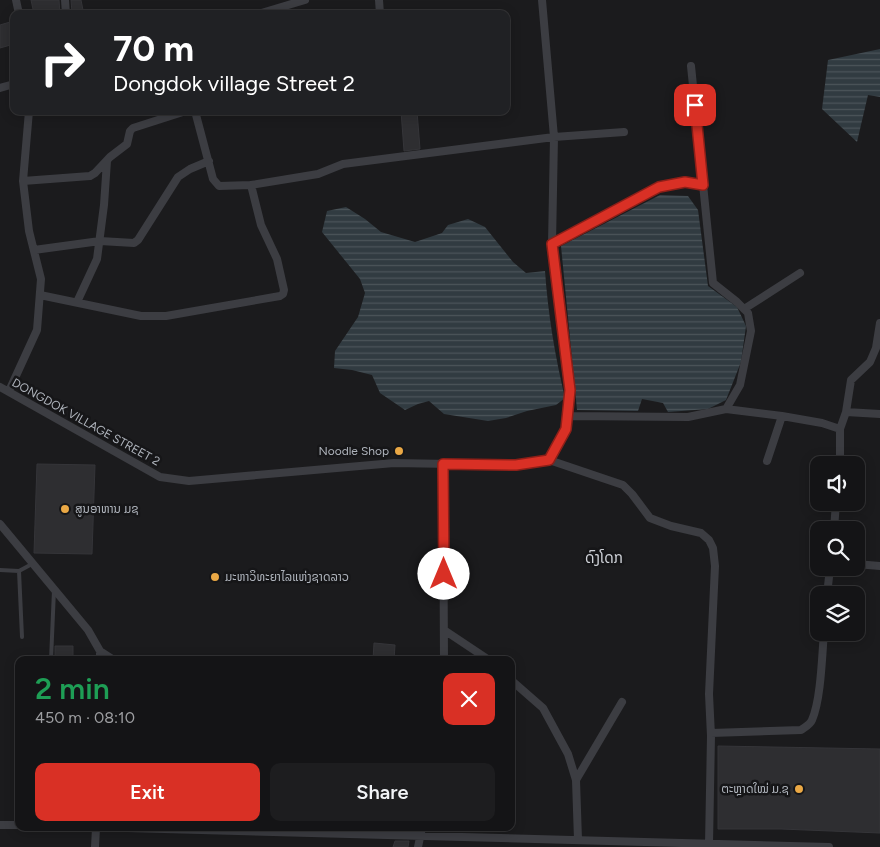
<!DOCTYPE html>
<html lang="en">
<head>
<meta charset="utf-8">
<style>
  :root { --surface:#141416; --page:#1d1d1f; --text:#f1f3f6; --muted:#9d9ea1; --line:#333335; --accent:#d93025 }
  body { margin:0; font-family:Figtree,"Noto Sans Lao",sans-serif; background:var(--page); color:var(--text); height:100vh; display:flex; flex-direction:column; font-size:19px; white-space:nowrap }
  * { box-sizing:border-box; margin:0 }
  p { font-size:16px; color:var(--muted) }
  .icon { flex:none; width:28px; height:28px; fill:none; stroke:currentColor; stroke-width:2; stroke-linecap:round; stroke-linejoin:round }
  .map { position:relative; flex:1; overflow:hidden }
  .details { position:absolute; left:15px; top:656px; width:500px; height:175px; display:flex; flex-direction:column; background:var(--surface); border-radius:10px; box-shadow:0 2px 12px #0003,0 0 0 1px var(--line) }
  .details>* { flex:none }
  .guide { position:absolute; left:10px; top:10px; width:500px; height:105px; border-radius:10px; box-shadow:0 2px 12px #0003,0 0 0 1px var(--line); background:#202124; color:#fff; overflow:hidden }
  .fabs { position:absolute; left:810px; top:456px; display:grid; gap:10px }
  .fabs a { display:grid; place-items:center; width:55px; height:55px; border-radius:10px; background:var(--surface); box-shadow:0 2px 12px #0003,0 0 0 1px var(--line); font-size:25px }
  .pin { position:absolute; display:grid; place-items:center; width:42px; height:42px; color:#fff; margin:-21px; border-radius:10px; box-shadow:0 2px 8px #0006 }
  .me { position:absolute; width:55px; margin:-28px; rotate:0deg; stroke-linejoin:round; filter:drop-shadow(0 0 4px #0008) }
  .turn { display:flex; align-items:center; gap:18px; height:105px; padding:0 20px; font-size:22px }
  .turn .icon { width:65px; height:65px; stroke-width:2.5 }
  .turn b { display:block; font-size:35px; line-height:42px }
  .round { display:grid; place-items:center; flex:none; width:52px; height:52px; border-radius:10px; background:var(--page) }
  .headline { display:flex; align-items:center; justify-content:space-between; height:85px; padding:0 20px }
  h1 { font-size:30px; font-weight:600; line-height:38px; color:#1e9e55 }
  .button { display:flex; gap:10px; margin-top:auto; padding:10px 20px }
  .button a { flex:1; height:58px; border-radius:10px; background:var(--accent); color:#fff; font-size:20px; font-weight:600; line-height:58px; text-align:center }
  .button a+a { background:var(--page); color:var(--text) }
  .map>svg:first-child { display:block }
</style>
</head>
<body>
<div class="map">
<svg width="880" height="847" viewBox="0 0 880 847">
  <defs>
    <pattern id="water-rules" width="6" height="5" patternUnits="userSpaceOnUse" patternTransform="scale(1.25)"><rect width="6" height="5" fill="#313b41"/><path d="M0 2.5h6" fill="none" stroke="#4c555a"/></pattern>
  </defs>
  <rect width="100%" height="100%" fill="#1b1b1d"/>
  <path fill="url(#water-rules)" d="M 880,49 L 880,97 L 868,95 L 857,142 L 822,109 L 828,60 Z
    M 660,195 L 688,196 L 698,210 L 708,286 L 737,307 L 746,326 L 741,362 L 726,400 L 708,409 L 668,412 L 663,403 L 642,399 L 638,411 L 577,410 L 561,246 Z
    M 346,207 L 365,219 L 381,232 L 415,242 L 442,233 L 448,225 L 468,219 L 485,227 L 513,262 L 526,273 L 545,271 C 548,314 555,356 565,398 L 556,405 L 527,411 L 506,418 L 488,421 L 444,414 L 429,401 L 418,404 L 405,410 L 380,393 L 372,375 L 352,370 L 334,368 L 335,351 L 358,317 L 365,293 L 360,279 L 322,232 L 327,211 Z"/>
  <path fill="#2e2e31" stroke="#353539" d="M 31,0 L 59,0 L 60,14 L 34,14 Z
    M 71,0 L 81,0 L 83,10 L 72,13 Z
    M 10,22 L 14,34 L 14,44 L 0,48 L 0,25 Z
    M 401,111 L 417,111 L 420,149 L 404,151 Z
    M 37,464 L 95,465 L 92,554 L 34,553 Z
    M 374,643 L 395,645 L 394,660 L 373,660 Z
    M 55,646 L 73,646 L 73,660 L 55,660 Z
    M 718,746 L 880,749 L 880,833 L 781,829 L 718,829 Z
    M 395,841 L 409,841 L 408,847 L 393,847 Z"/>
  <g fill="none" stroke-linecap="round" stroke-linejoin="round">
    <path stroke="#3c3d42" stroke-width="4" d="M 0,570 L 19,571 L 32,564
      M 19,571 L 22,637
      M 51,660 L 54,590"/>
    <path stroke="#3c3d42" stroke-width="8" d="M 16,0 L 19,14
      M 65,0 L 66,14
      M 379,0 L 380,14
      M 542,0 L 554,137 L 552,244 L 570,390 L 566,429 L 549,460
      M 258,14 L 305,0
      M 691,66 L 713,283 L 737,302 L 748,313 L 751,331 L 740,385 L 726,409
      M 0,88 L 14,84
      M 195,111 L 213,179 L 219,186 L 251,185 L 318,174 L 343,164 L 554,137 L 624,132
      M 23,181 L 90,176 L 95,173 L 110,157 L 127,144 L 130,131 L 133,128 L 186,111
      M 552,244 L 659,187 L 685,182 L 703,185
      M 34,250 L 100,241 L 134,243 L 138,240 L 178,177 L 190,169 L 209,161
      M 40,295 L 141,316 L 166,316 L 280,296 L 283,294 L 284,290 L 277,259 L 261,225 L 251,185
      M 77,302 L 97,259 L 104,205 L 107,161
      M 744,309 L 800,273
      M 0,387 L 160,477 L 189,481 L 394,463 L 516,465 L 549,460
      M 9,391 L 37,330 L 41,279 L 29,231 L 23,181 L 29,111
      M 846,412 L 880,414
      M 567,416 L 688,417 L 726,409 L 782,416 L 822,423 L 840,429 L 846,412 L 851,380 L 870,362 L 876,348 L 880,323
      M 549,460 L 623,485 L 632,494 L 650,518 L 671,526 L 701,533 L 709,540 L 713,548 L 715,566 L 709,694 L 711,736 L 709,844
      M 767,461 L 782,416
      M 443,464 L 444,660
      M 840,465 L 840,429
      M 0,524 L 88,630 L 100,651 L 100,660
      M 834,530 L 836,502
      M 856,564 L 880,566
      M 827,595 L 830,568
      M 444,630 L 489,660
      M 100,651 L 114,660
      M 511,680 L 543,708 L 568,754 L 576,780 L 578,840
      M 711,733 L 801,730 C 805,727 810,725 812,720 C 821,700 822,655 824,632
      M 576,780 L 622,702
      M 0,825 L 19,825
      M 127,828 L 829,847
      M 95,847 L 96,828
      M 418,847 L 422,828"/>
  </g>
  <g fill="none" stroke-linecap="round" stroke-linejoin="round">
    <g stroke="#8d1f18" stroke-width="12">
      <path id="route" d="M 444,574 L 443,464 L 516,465 L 549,460 L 566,429 L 570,390 L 552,244 L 659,187 L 685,182 L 703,185 L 695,105"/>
    </g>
    <use href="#route" stroke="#d93025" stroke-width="9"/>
  </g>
  <g fill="#eaa845" stroke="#161618" stroke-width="2">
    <circle cx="399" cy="451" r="5"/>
    <circle cx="65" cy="509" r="5"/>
    <circle cx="215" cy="577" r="5"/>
    <circle cx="799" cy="789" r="5"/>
  </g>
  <g text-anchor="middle" stroke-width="5" stroke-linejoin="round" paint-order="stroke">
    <g font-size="12" fill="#aeb3bb" stroke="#161618">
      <text transform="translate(86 422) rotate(29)" y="4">DONGDOK VILLAGE STREET 2</text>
    </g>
    <g font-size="12" fill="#aeb3bb" stroke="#161618" text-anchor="end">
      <text x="389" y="455">Noodle Shop</text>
      <text x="75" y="513" text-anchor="start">ສູນອາຫານ ມຊ</text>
      <text x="225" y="581" text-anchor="start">ມະຫາວິທະຍາໄລແຫ່ງຊາດລາວ</text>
      <text x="789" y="793">ຕະຫຼາດໃໝ່ ມ.ຊ</text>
    </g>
    <g font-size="15" fill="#cfd2d8" stroke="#161618">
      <text x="604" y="563">ດົງໂດກ</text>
    </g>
  </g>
</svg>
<div class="fabs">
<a><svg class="icon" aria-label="sound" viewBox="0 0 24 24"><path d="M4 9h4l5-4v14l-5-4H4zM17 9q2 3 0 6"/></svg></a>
<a><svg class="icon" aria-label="search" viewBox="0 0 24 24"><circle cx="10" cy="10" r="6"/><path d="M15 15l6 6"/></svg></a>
<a><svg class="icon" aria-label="layers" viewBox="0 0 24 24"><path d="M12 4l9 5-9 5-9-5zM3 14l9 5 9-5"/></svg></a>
</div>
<div class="pin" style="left:695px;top:105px;background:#d93025"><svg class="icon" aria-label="arrive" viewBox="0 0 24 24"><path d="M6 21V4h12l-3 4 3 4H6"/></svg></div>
<svg class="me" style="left:444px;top:574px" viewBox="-20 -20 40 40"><circle r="19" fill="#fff"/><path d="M0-13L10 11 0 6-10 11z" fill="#d93025"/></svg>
<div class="guide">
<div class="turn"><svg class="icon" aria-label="right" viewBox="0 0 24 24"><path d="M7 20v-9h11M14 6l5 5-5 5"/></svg><div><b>70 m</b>Dongdok village Street 2</div></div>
</div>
<section class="details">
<div class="headline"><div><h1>2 min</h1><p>450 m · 08:10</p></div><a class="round" style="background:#d93025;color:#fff"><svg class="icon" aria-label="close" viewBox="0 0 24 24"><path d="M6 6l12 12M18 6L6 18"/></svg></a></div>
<div class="button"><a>Exit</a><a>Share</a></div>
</section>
</div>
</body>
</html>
